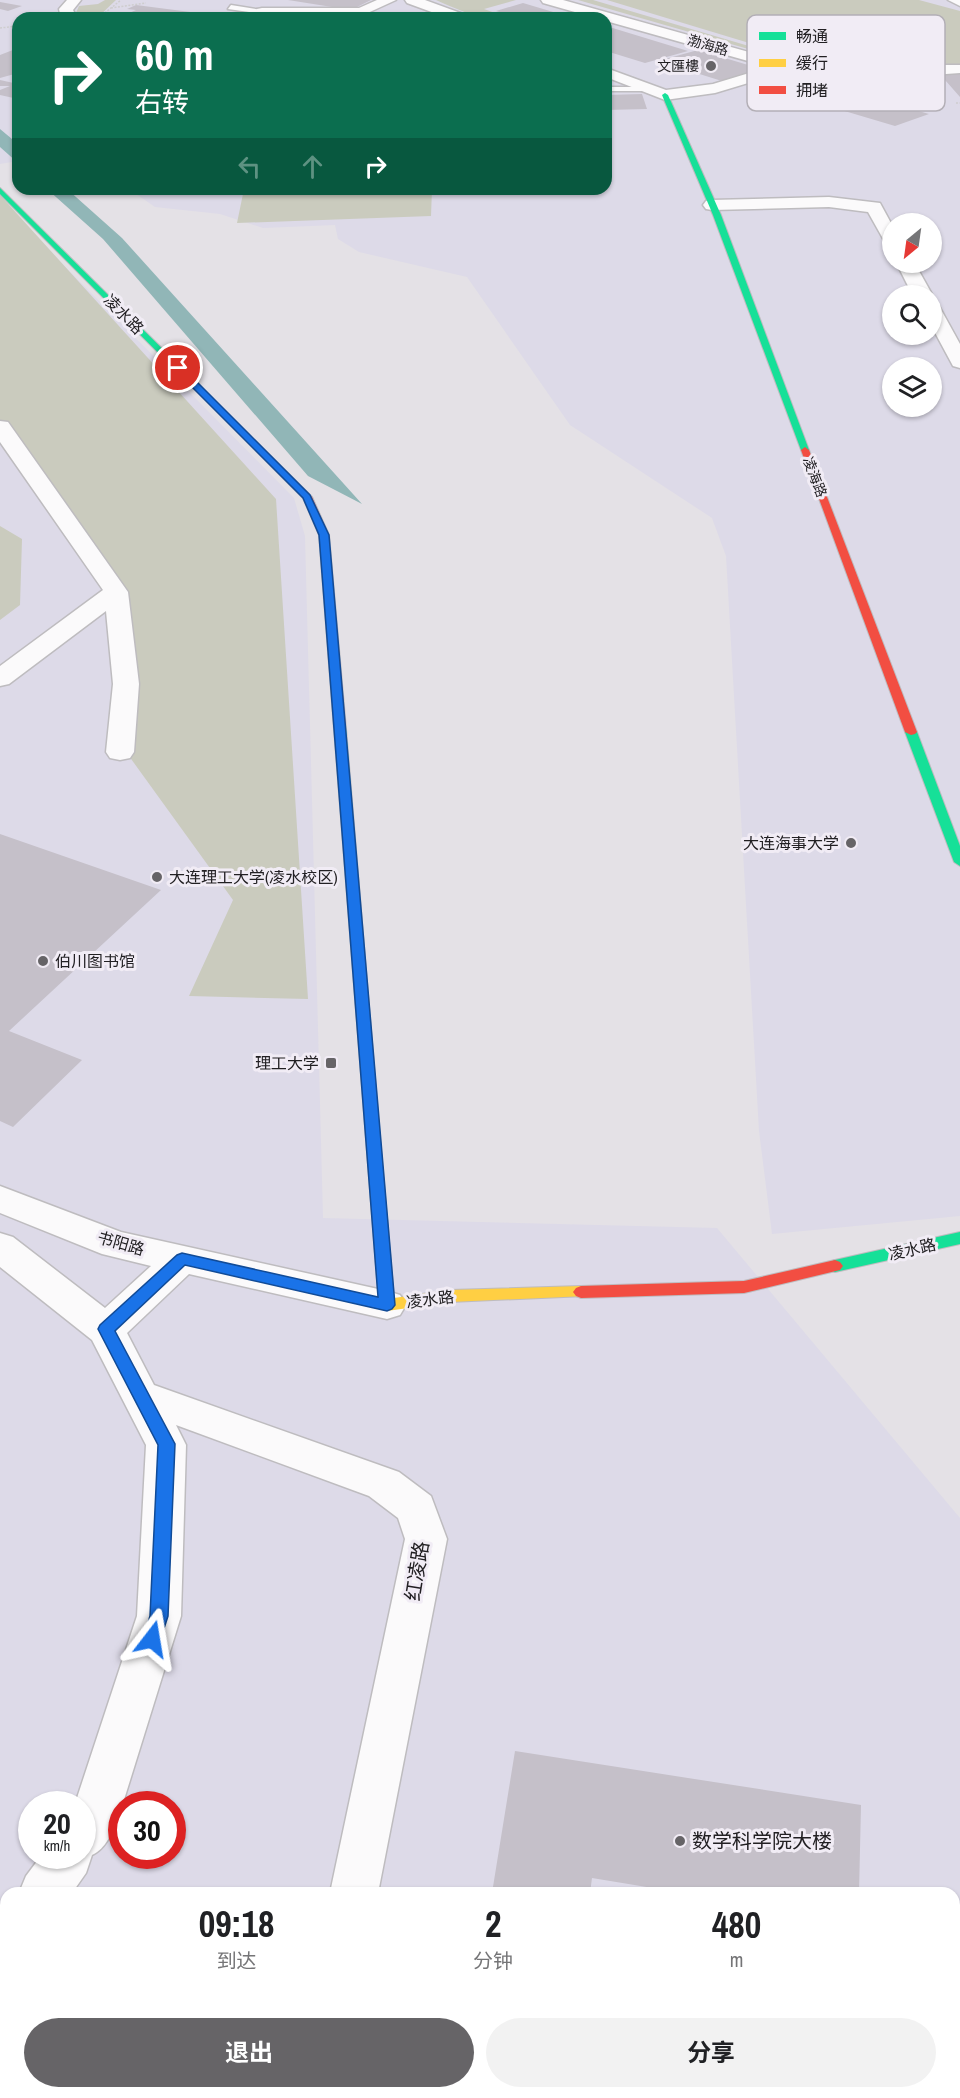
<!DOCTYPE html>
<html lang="zh">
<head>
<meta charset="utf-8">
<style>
  :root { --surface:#fff; --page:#f2f2f2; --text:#202124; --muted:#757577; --accent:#666467 }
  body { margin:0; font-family:"Archivo Narrow","Noto Sans SC",sans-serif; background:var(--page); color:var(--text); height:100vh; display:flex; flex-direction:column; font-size:22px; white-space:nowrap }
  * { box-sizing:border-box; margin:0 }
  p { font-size:20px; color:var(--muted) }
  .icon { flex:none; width:33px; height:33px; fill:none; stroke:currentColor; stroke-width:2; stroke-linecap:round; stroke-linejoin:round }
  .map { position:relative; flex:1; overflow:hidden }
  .drawer { position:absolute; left:0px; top:1887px; width:960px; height:212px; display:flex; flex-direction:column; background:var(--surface); border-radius:18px 18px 0 0; box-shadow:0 2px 4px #0004 }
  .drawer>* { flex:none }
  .hud { position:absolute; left:12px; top:12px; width:600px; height:183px; border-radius:18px; box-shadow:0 2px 4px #0004; background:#0b6e4f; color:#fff; overflow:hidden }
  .needle { width:39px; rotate:209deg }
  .fabs { position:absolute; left:882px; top:213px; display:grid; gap:12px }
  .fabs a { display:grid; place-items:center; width:60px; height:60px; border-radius:50%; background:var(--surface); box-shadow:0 2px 4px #0004; font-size:30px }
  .speed { position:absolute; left:18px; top:1791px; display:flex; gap:12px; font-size:30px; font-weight:700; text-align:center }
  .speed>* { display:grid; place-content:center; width:78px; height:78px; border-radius:50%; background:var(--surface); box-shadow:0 2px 4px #0004; line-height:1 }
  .speed small { font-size:15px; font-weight:400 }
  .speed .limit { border:9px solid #d22; background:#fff; color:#111 }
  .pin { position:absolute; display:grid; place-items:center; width:51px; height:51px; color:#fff; margin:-26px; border:3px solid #fff; border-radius:50%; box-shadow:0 2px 6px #0007 }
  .me { position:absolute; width:66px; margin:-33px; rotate:14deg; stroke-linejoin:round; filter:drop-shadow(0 0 4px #0008) }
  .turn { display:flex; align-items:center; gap:21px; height:126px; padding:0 24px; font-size:27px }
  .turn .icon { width:78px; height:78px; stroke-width:2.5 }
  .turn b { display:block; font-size:42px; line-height:51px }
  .lanes { display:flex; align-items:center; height:57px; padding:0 24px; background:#0003; justify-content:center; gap:30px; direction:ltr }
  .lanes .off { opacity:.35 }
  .eta { display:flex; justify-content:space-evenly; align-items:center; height:102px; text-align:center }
  .eta b { font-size:36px; font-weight:700; line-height:42px }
  .primary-button { display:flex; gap:12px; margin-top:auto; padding:12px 24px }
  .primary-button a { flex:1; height:69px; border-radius:36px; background:var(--accent); color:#fff; font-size:24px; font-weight:700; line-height:69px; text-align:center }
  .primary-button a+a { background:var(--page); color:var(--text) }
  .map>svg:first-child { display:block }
</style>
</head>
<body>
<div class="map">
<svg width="960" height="2098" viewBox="0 0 960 2098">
  <rect width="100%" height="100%" fill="#e4e1e6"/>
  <path fill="#dddae8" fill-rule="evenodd" d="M 0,0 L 960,0 L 960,1216 L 772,1234 L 759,1131 L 726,556 L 712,518 L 570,425 L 467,277 L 359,252 L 338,239 L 335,225 L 263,228 L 220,214 L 155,207 L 129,189 L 606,189 L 606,18 L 18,18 L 18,161 L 0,164 ZM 892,224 L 932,224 L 932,262 L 892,262 ZM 892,296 L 932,296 L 932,334 L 892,334 ZM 892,368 L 932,368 L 932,406 L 892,406 Z
    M 0,201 L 294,498 L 305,536 L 323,1218 L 717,1228 L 960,1518 L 960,2098 L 0,2098 ZM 32,1804 L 82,1804 L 82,1856 L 32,1856 ZM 122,1804 L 172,1804 L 172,1856 L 122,1856 ZM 6,1893 L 954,1893 L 954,2092 L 6,2092 Z"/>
  <path fill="#cacbbe" d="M 105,0 L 116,0 L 97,18 L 80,18 L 75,15 L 79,6 L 98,4 Z
    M 436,0 L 516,0 L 484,9 L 506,17 C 484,22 456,9 436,0 Z
    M 578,0 L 593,0 L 887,87 L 884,88 Z
    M 607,0 L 919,0 L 960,11 L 960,66 L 930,66 L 916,70 L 915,78 L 892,86 Z
    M 244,189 L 432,189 L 431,216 L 237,223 Z
    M 0,195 L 276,499 L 308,999 L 189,996 L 233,900 L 121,745 L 116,592 L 0,427 Z
    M 0,526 L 22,539 L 20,605 L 0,620 Z"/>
  <path fill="#91b6b7" d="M 0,129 L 18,144 L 18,163 L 0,147 Z
    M 47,189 L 67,189 L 122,238 L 362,504 L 308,476 L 103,239 Z"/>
  <path fill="#c5c0c9" d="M 288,0 L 371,0 L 351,10 Z
    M 0,2 L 22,6 L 8,11 L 0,9 Z
    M 523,3 L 570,17 L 570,18 L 518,18 L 496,11 Z
    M 136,5 L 198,13 L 188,18 L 120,17 L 136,10 L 127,9 Z
    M 606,26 L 688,51 L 645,63 L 606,51 Z
    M 18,48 L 18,73 L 0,78 L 0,55 Z
    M 698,50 L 765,70 L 725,82 L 658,61 Z
    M 960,71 L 960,97 L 938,72 Z
    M 790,74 L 929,114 L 895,126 L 750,83 L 775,75 L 781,76 Z
    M 0,80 L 18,84 L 18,99 L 0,95 L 0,90 L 10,86 L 0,86 Z
    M 642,94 L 647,109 L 606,110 L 606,95 Z
    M 0,834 L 161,890 L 9,1031 L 82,1060 L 13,1127 L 0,1121 Z
    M 515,1751 L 861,1805 L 859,1893 L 683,1893 L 592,1878 L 590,1893 L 492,1893 Z
    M 459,2092 L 565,2092 L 564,2098 L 459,2098 Z
    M 746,2092 L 916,2092 L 914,2098 L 744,2098 Z"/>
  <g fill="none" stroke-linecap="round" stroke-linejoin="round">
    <g stroke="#bebcbf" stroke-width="3">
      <path id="lane" d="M 231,5 L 262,10 L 266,12 L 262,14 L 228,9 Z
        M 606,87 L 650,87 L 654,89 L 650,91 L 606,91 Z"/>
    </g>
    <g stroke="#bebcbf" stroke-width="3">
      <path id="street" d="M 67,0 L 81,0 L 73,10 L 77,18 L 61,18 L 59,9 Z
        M 377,0 L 396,0 L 361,16 L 253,18 L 257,9 L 262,8 L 359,8 Z
        M 405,0 L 425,0 L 466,15 L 468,18 L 448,18 L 407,3 Z
        M 541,0 L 563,0 L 881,89 L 910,91 L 921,69 L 938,65 L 960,65 L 960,73 L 932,75 L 924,96 L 916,101 L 880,99 L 785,72 L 715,93 L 665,100 L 606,77 L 606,68 L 666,90 L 713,84 L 769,67 L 606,21 L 606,18 L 596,18 L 543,3 Z
        M 948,0 L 960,0 L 960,6 Z
        M 829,197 L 880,203 L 892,225 L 892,245 L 886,244 L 868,212 L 829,207 L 712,210 L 706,209 L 703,205 L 706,201 L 712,200 Z
        M 896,262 L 914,262 L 933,296 L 932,297 L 932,296 L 913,296 Z
        M 932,304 L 939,306 L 960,344 L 960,368 L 953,366 L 932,327 Z
        M 0,421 L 8,422 L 128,592 L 139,684 L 134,752 L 130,758 L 120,760 L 110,758 L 106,752 L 113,684 L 106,611 L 9,684 L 0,686 L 0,666 L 103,590 L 0,442 Z
        M 0,1186 L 121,1232 L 387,1291 L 400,1295 L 406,1305 L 400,1315 L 387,1319 L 189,1274 L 127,1333 L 154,1385 L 399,1472 L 431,1496 L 447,1539 L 378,1893 L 330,1893 L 405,1539 L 398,1518 L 369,1496 L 176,1425 L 186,1445 L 181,1616 L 118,1819 C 112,1832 106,1849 92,1855 L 86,1873 L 72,1893 L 19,1893 L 26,1876 L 41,1856 L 82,1856 L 82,1804 L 75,1804 L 137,1616 L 146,1445 L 92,1340 L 0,1267 L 0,1233 L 13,1237 L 105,1308 L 151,1266 L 102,1254 L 0,1213 Z
        M 6,1922 L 6,1978 L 0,1981 L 0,1925 Z
        M 288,2092 L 340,2092 L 339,2098 L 287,2098 Z"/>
    </g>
    <g stroke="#bebcbf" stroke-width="2">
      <path id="fast" d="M 665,93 L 668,95 L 721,215 L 809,450 L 808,452 L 801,450 L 713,215 L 662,95 Z
        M 0,188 L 295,480 L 295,484 L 289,484 L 0,194 Z
        M 340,726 L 346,729 L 380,1139 L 378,1143 L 368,1143 L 366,1139 L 334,729 Z
        M 911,729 L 917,732 L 960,846 L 960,866 L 954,862 L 905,732 Z
        M 960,1232 L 960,1244 L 835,1272 L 830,1270 L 827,1266 L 830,1262 L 835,1260 Z"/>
    </g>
    <g stroke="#bebcbf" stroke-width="2">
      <path id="slow" d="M 373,1134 L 378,1135 L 380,1139 L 394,1298 L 450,1290 L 581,1286 L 586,1288 L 589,1292 L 586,1296 L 450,1302 L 387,1311 L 382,1309 L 379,1305 L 366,1139 L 368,1135 Z"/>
    </g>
    <g stroke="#bebcbf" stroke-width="2">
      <path id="jam" d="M 805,447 L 809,450 L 917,732 L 915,734 L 911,735 L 905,732 L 801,450 Z
        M 289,480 L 295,480 L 312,497 L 329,535 L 346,729 L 340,732 L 334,729 L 319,535 L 303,498 L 289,484 Z
        M 835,1260 L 840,1262 L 843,1266 L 840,1270 L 744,1293 L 581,1298 L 576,1296 L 573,1292 L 576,1288 L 581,1286 L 744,1281 Z"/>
    </g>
    <path stroke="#cecdce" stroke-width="1.5" stroke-dasharray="2 1.5" stroke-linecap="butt" d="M 111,8 L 146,3
      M 102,18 L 101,16 L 121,0
      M 0,28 L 18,26
      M 956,103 L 960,103"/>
    <use href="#lane" fill="#fbfafb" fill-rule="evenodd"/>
    <use href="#street" fill="#fbfafb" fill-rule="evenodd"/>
    <use href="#fast" fill="#16e098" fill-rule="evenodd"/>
    <use href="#slow" fill="#ffcf43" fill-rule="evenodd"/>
    <use href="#jam" fill="#f24e42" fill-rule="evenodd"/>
  </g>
  <path fill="#1a73e8" stroke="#114b97" stroke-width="1.5" d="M 175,366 L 181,366 L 310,495 L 329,535 L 395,1305 L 392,1309 L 387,1311 L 185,1265 L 115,1331 L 175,1444 L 168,1616 L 159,1644 L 152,1647 L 146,1644 L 143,1639 L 150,1616 L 158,1445 L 98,1329 L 100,1325 L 177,1255 L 182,1253 L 378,1297 L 319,535 L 303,498 L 175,370 Z"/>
  <g fill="#666467" stroke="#f1ecf5" stroke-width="2">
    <circle cx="711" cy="66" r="6"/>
    <circle cx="851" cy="843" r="6"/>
    <circle cx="157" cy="877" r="6"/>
    <circle cx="43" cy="961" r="6"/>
    <rect x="325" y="1057" width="12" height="12" rx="3"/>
    <circle cx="680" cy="1841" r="6"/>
  </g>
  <g text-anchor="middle" stroke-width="6" stroke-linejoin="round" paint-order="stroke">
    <g font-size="14" fill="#222023" stroke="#f1ecf5">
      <text transform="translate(708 45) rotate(16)" y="5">渤海路</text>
      <text transform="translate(815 477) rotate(69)" y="5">凌海路</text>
    </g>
    <g font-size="14" fill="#222023" stroke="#f1ecf5" text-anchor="end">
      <text x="699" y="71">文匯樓</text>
    </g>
    <g font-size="16" fill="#222023" stroke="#f1ecf5">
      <text transform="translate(124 314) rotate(45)" y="6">凌水路</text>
      <text transform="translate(121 1243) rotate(16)" y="6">书阳路</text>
      <text transform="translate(912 1249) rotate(-13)" y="6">凌水路</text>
      <text transform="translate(430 1299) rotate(-7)" y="6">凌水路</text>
    </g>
    <g font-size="16" fill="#222023" stroke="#f1ecf5" text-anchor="end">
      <text x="839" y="849">大连海事大学</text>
      <text x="169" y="883" text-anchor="start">大连理工大学(凌水校区)</text>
      <text x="55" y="967" text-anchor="start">伯川图书馆</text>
      <text x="319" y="1069">理工大学</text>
    </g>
    <g font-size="20" fill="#222023" stroke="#f1ecf5">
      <text transform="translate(417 1571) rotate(-81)" y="7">红凌路</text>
    </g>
    <g font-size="20" fill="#222023" stroke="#f1ecf5" text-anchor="start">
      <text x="692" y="1848">数学科学院大楼</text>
    </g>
  </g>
  <rect x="747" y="15" width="198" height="96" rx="9" fill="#f1ecf5" stroke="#b3afb6" stroke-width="1.5"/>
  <rect x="759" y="32" width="27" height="8" fill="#16e098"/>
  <rect x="759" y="59" width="27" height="8" fill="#ffcf43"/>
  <rect x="759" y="86" width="27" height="8" fill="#f24e42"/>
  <g font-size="16" fill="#222023">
    <text x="796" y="42">畅通</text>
    <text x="796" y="69">缓行</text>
    <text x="796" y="96">拥堵</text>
  </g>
</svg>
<div class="fabs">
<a><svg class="needle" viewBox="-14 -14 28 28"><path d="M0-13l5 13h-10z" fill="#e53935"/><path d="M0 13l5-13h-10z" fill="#757577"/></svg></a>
<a><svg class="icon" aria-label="search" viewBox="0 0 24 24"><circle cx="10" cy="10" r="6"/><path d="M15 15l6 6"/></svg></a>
<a><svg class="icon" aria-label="layers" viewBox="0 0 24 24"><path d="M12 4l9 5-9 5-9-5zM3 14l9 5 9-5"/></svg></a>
</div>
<div class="speed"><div>20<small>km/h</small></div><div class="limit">30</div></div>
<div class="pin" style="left:178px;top:368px;background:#d93025"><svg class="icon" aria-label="arrive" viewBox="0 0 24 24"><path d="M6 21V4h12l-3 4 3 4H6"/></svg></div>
<svg class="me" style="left:152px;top:1639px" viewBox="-20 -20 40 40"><path d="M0-17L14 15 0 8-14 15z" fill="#1a73e8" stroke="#fff" stroke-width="4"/></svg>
<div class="hud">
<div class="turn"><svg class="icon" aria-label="right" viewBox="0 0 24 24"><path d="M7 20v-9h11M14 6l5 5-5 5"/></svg><div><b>60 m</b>右转</div></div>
<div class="lanes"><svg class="icon off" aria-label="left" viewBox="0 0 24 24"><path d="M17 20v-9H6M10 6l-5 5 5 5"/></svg><svg class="icon off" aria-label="ahead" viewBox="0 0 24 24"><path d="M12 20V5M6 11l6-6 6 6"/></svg><svg class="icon" aria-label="right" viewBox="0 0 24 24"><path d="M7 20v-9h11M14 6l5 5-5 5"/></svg></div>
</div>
<section class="drawer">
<div class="eta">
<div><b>09:18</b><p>到达</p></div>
<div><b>2</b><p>分钟</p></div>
<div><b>480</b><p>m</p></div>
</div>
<div class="primary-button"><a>退出</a><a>分享</a></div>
</section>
</div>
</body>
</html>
